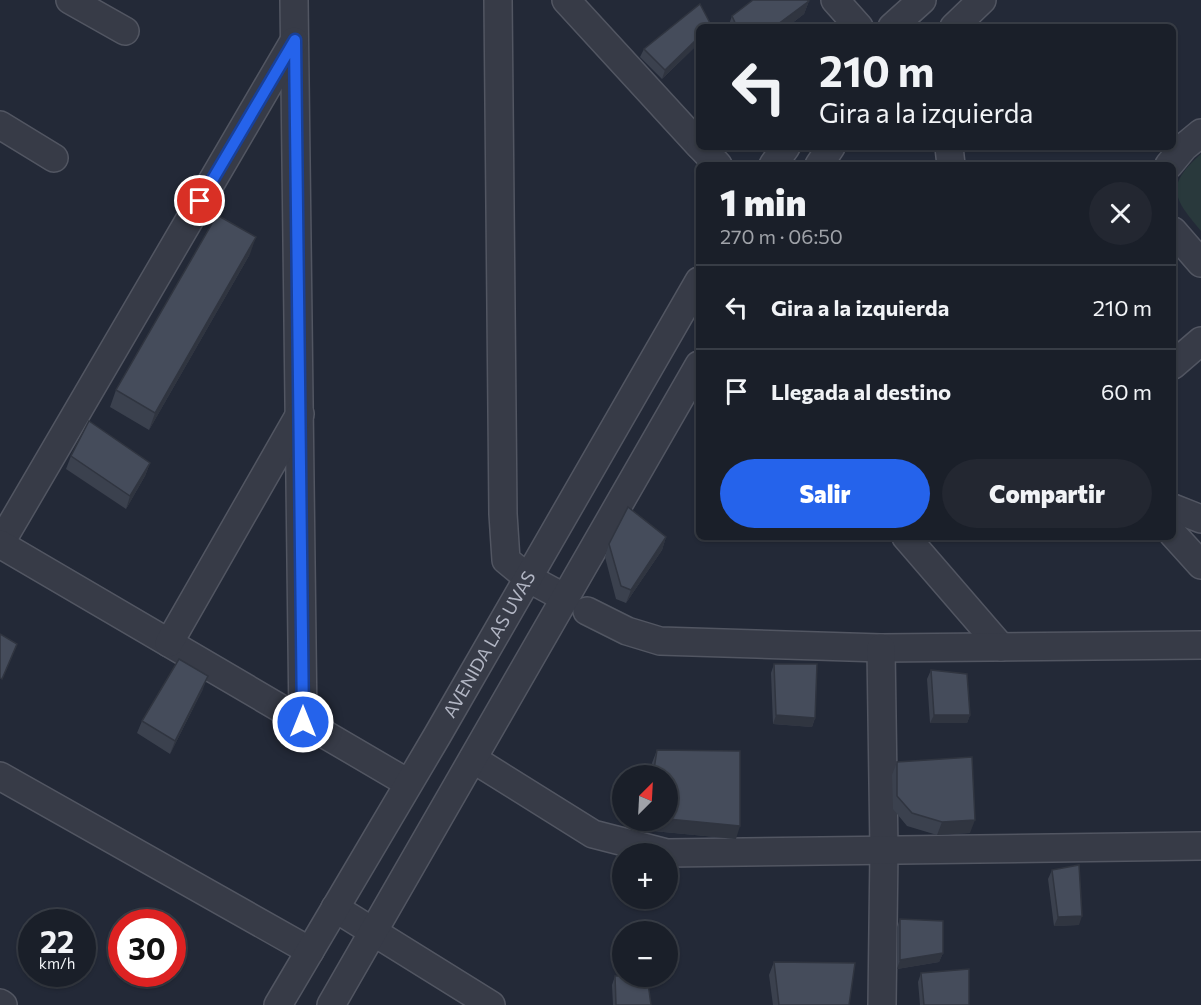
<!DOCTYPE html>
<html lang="es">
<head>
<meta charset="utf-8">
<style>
  :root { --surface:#1a1f29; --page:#232731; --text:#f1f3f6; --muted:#9fa2a8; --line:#383d46; --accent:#2563eb }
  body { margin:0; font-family:Commissioner,sans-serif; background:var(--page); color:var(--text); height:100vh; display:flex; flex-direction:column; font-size:22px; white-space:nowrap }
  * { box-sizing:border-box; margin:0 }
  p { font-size:20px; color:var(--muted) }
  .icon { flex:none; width:33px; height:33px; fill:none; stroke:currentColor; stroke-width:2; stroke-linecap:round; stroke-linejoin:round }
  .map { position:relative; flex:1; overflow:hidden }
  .sheet { position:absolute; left:696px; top:162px; width:480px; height:378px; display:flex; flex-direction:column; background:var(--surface); border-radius:9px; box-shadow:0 2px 4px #0004,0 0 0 2px var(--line) }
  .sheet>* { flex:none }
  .top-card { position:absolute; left:696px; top:24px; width:480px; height:126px; border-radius:9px; box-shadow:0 2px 4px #0004,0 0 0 2px var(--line); background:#1a1f29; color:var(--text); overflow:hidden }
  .needle { width:39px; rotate:24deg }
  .fabs { position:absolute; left:612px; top:765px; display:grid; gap:12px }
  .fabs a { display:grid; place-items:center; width:66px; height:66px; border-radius:50%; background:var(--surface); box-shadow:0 2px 4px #0004,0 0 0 2px var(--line); font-size:30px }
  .speed { position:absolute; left:18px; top:909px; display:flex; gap:12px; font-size:30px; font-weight:700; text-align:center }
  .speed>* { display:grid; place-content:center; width:78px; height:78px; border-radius:50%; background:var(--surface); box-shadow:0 2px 4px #0004,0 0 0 2px var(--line); line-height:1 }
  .speed small { font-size:15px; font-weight:400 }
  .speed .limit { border:9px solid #d22; background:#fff; color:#111 }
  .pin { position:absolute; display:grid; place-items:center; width:51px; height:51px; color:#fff; margin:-26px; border:3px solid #fff; border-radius:50%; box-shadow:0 2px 6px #0007 }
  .me { position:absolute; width:66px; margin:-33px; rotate:0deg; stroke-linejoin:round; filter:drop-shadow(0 0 4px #0008) }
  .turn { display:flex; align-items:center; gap:21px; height:126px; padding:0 24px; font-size:27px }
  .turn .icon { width:78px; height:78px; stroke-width:2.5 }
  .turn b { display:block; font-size:42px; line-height:51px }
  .round { display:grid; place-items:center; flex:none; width:63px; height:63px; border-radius:32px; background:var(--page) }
  .headline { display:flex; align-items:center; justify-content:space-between; height:102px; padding:0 24px }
  h1 { font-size:36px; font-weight:800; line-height:45px }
  .primary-button { display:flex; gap:12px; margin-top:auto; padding:12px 24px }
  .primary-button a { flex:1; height:69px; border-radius:36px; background:var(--accent); color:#fff; font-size:24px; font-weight:800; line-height:69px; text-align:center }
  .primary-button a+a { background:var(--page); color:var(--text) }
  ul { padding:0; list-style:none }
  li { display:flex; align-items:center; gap:18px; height:84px; padding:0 24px; border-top:2px solid var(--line) }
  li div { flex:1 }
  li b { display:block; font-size:22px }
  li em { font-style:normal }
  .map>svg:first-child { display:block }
</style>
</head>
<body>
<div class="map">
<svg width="1201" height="1005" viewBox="0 0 1201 1005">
  <rect width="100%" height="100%" fill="#232937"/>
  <path fill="#29393c" d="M 1201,154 L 1201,231 C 1174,199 1164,186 1201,154 Z"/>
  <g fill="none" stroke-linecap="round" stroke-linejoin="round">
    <g stroke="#525662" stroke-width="30">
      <g id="minor">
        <path d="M 70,0 L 125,31"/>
        <path d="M 294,0 L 303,722"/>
        <path d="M 498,0 L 503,514 L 506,560 L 528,578 L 565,598"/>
        <path d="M 566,0 L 699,145"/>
        <path d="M 835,0 L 859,27"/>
        <path d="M 892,27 L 922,0"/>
        <path d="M 954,27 L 982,0"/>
        <path d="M 0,125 L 54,158"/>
        <path d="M 701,147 L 718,165"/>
        <path d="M 949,147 L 951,165"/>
        <path d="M 773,165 L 786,147"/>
        <path d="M 819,165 L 831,147"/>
        <path d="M 1169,165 L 1184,147 L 1201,133"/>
        <path d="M 1173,231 L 1201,263"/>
        <path d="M 1173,365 L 1201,341"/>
        <path d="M 1173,508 L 1201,519"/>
        <path d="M 1173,534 L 1201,565"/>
        <path d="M 906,537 L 1001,647"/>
        <path d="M 0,544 L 294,41"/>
        <path d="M 0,544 L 408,783"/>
        <path d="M 587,611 L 627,631 L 660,641 L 881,648 L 1201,645"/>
        <path d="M 169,643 L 300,414"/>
        <path d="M 881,648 L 884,850 L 882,1005"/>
        <path d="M 473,759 L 593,834 L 667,853 L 1201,846"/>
        <path d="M 0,776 L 310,951"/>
        <path d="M 335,908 L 491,1005"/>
        <path d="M 0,1003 L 3,1005"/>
        <path id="s1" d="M 278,1005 L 437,736 L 699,281"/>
        <path d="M 331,1005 L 699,365"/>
      </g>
    </g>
    <use href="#minor" stroke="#373b47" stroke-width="27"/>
  </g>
  <path fill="#3b414e" d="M 809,1 L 804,14 L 787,27 L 728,27 L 732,16 Z
    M 700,4 L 711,25 L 711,27 L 699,27 L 699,43 L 662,79 L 640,57 L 644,49 Z
    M 250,254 L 149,430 L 110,407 L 116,390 Z
    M 71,456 L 150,463 L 145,476 L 126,509 L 66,469 Z
    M 666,537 L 662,550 L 626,603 L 616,599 L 605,557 L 609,544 Z
    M 774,664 L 815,718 L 812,727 L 773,724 L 771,673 Z
    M 931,670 L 970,715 L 967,723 L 930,723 L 927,679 Z
    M 203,689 L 170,754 L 137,733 L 142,721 Z
    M 657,750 L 736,839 L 643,830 L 644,820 L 668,820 L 668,776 L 650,776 L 652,763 Z
    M 897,762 L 970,833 L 937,835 L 907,826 L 893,809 L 892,775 Z
    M 1052,870 L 1079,925 L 1054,926 L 1048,879 Z
    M 900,919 L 943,953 L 939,962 L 897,969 L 897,927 Z
    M 774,962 L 849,1005 L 773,1005 L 769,975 Z
    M 921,973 L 969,1005 L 920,1005 L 918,982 Z
    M 615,976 L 651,1005 L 613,1005 L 612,985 Z"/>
  <path fill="#303540" d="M 809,1 L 804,14 L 787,27 L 774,27 Z
    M 699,37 L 699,43 L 662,79 L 665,70 Z
    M 256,237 L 250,254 L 149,430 L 155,413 Z
    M 150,463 L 145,476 L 126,509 L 130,496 Z
    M 666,537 L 662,550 L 626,603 L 631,590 Z
    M 208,676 L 203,689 L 170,754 L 175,741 Z
    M 776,715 L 815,718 L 812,727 L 773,724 Z
    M 934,715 L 970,715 L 967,723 L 930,723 Z
    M 668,819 L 740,826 L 736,839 L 643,830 L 646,820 L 668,820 Z
    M 975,820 L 970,833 L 937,835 L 942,822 Z
    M 1082,916 L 1079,925 L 1054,926 L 1058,917 Z
    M 943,953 L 939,962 L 897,969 L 900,960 Z"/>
  <path fill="#454c5b" stroke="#303540" stroke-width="1.5" d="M 753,0 L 807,0 L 809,1 L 774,27 L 737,27 L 732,16 Z
    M 700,4 L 711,25 L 710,27 L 699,27 L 699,37 L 665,70 L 644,49 Z
    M 217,215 L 256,237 L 155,413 L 116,390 Z
    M 89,421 L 150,463 L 130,496 L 71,456 Z
    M 628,507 L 666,537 L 631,590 L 621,586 L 609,544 Z
    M 0,634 L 17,644 L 2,679 L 0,678 Z
    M 179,659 L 208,676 L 175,741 L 142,721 Z
    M 774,664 L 817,664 L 815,718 L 776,715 Z
    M 931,670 L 967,674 L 970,715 L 934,715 Z
    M 657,750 L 740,751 L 740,826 L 668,819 L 668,776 L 653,776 Z
    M 972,757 L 975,820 L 942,822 L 912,813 L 897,796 L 897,762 Z
    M 1079,865 L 1082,916 L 1058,917 L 1052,870 Z
    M 900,919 L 943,921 L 943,953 L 900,960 Z
    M 774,962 L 855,963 L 849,1005 L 779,1005 Z
    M 969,969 L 969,1005 L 924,1005 L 921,973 Z
    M 615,976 L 647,976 L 651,1005 L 616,1005 Z"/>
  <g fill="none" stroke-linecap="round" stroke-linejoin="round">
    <g stroke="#184099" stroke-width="15">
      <path id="route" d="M 200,201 L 295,40 L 303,722"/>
    </g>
    <use href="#route" stroke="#2563eb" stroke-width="10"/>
  </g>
  <g text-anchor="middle" stroke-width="5" stroke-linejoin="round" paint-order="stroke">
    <g font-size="18" fill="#b2b6c4" stroke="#1c212c">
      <text dy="6" stroke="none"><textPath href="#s1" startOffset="418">AVENIDA LAS UVAS</textPath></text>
    </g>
  </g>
</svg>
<div class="fabs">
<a><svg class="needle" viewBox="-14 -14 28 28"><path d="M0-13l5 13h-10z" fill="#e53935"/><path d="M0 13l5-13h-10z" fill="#9fa2a8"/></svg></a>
<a>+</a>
<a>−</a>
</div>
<div class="speed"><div>22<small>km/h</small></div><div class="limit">30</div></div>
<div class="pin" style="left:200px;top:201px;background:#d93025"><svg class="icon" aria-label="arrive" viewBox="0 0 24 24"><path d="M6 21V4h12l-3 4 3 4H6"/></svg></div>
<svg class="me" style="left:303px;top:722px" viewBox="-20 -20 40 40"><circle r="17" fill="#2563eb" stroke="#fff" stroke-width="3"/><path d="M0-11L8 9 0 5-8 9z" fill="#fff"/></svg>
<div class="top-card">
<div class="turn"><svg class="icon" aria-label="left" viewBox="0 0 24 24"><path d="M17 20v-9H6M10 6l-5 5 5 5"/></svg><div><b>210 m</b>Gira a la izquierda</div></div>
</div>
<section class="sheet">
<div class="headline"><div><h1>1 min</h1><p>270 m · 06:50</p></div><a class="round"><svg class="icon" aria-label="close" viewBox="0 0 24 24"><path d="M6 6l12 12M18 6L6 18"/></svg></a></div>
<ul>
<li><svg class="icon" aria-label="left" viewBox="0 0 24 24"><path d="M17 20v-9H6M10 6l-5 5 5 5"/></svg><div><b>Gira a la izquierda</b></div><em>210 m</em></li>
<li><svg class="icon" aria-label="arrive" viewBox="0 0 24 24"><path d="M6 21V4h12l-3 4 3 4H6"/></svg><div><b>Llegada al destino</b></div><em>60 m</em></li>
</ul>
<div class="primary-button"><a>Salir</a><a>Compartir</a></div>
</section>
</div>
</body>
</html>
